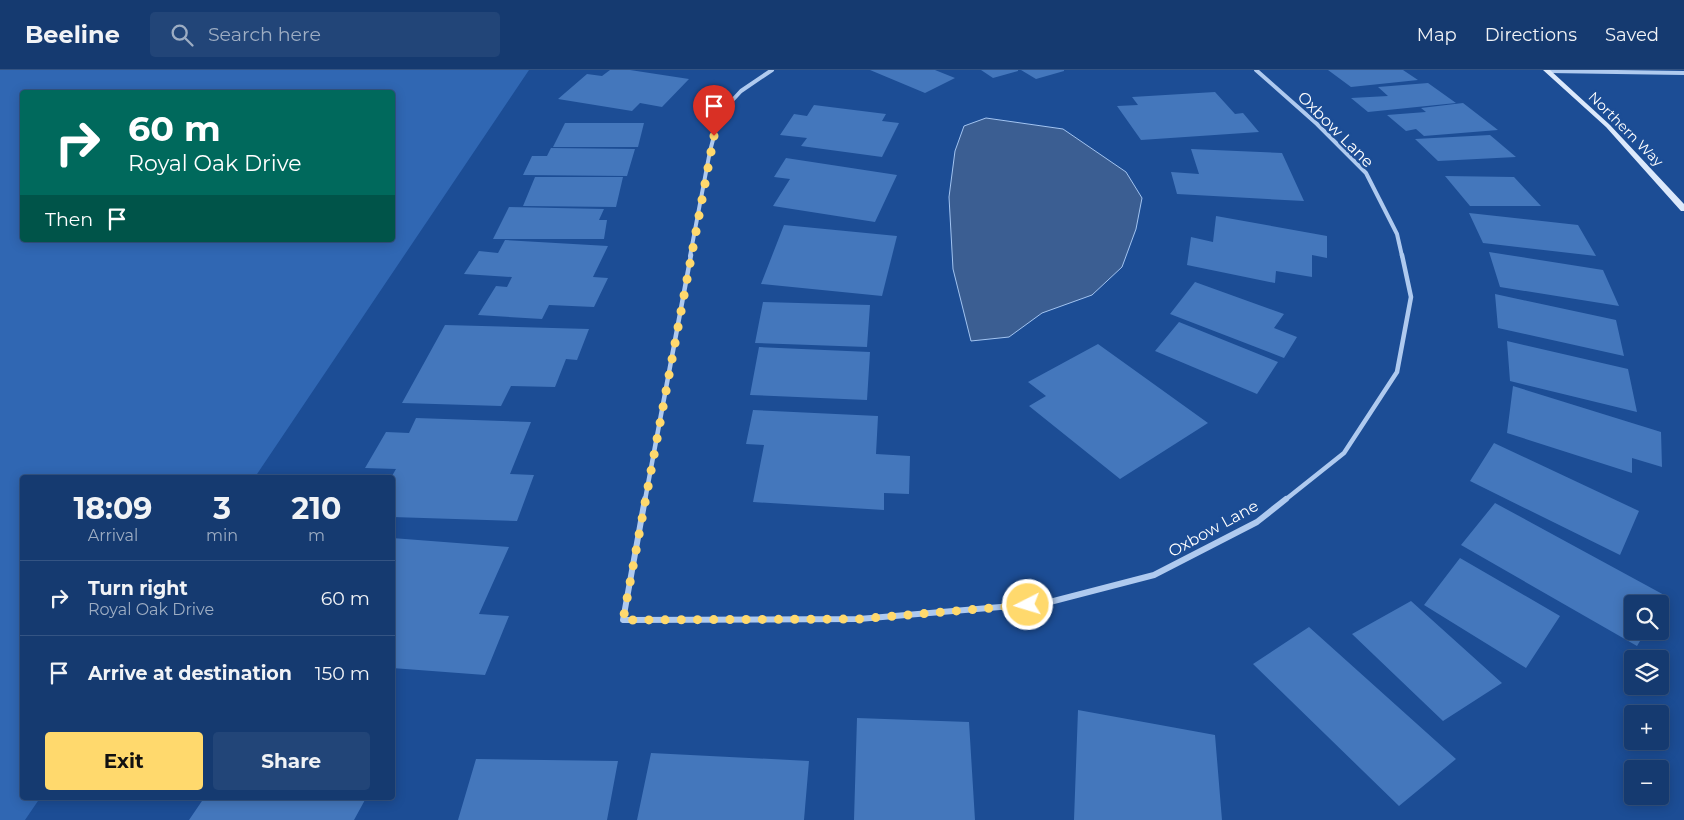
<!DOCTYPE html>
<html lang="en">
<head>
<meta charset="utf-8">
<style>
  :root { --surface:#153a70; --page:#224578; --text:#f1f3f6; --muted:#9dadc3; --line:#345483; --accent:#ffd96d }
  body { margin:0; font-family:Montserrat,sans-serif; background:var(--page); color:var(--text); height:100vh; display:flex; flex-direction:column; font-size:19px; white-space:nowrap }
  * { box-sizing:border-box; margin:0 }
  p { font-size:16px; color:var(--muted) }
  .icon { flex:none; width:28px; height:28px; fill:none; stroke:currentColor; stroke-width:2; stroke-linecap:round; stroke-linejoin:round }
  .map { position:relative; flex:1; overflow:hidden }
  .side { position:absolute; left:20px; top:405px; width:375px; height:325px; display:flex; flex-direction:column; background:var(--surface); border-radius:5px; box-shadow:0 2px 12px #0003,0 0 0 1px var(--line) }
  .side>* { flex:none }
  .banner { position:absolute; left:20px; top:20px; width:375px; height:152px; border-radius:5px; box-shadow:0 2px 12px #0003,0 0 0 1px var(--line); background:#00695c; color:#fff; overflow:hidden }
  .fabs { position:absolute; left:1624px; top:525px; display:grid; gap:10px }
  .fabs a { display:grid; place-items:center; width:45px; height:45px; border-radius:5px; background:var(--surface); box-shadow:0 2px 12px #0003,0 0 0 1px var(--line); font-size:25px }
  .pin { position:absolute; display:grid; place-items:center; width:42px; height:42px; color:#fff; margin:-51px -21px; border-radius:50% 50% 50% 0; rotate:-45deg; box-shadow:0 0 5px #0007 }
  .pin .icon { rotate:45deg }
  .me { position:absolute; width:55px; margin:-28px; rotate:265deg; stroke-linejoin:round; filter:drop-shadow(0 0 4px #0008) }
  .turn { display:flex; align-items:center; gap:18px; height:105px; padding:0 25px; font-size:22px }
  .turn .icon { width:65px; height:65px; stroke-width:2.5 }
  .turn b { display:block; font-size:35px; line-height:42px }
  .then { display:flex; align-items:center; height:48px; padding:0 25px; background:#0003; gap:10px; font-size:19px }
  .eta { display:flex; justify-content:space-evenly; align-items:center; height:85px; text-align:center }
  .eta b { font-size:30px; font-weight:700; line-height:35px }
  .cta { display:flex; gap:10px; margin-top:auto; padding:10px 25px }
  .cta a { flex:1; height:58px; border-radius:5px; background:var(--accent); color:#111; font-size:20px; font-weight:700; line-height:58px; text-align:center }
  .cta a+a { background:var(--page); color:var(--text) }
  ul { padding:0; list-style:none }
  li { display:flex; align-items:center; gap:15px; height:75px; padding:0 25px; border-top:1px solid var(--line) }
  li div { flex:1 }
  li b { display:block; font-size:19px }
  li em { font-style:normal }
  header { display:flex; align-items:center; gap:30px; box-sizing:border-box; height:70px; padding:0 25px; background:var(--surface); border-bottom:1px solid var(--line) }
  header strong { font-size:24px }
  nav { display:flex; gap:28px; margin-inline-start:auto; font-size:18px }
  .search { width:350px; height:45px; background:var(--page); display:flex; align-items:center; gap:12px; box-sizing:border-box; padding:0 18px; border-radius:5px; color:var(--muted); font-size:19px }
  .map>svg:first-child { display:block }
</style>
</head>
<body>
<header>
<strong>Beeline</strong>
<div class="search"><svg class="icon" aria-label="search" viewBox="0 0 24 24"><circle cx="10" cy="10" r="6"/><path d="M15 15l6 6"/></svg>Search here</div>
<nav><a>Map</a><a>Directions</a><a>Saved</a></nav>
</header>
<div class="map">
<svg width="1684" height="750" viewBox="0 0 1684 750">
  <rect width="100%" height="100%" fill="#1c4d95"/>
  <path fill="#3067b3" fill-rule="evenodd" d="M 0,0 L 529,0 L 255,407 L 22,408 L 22,728 L 40,728 L 25,750 L 0,750 ZM 22,22 L 392,22 L 392,170 L 22,170 Z"/>
  <path fill="#3b5e92" stroke="#a2c4f1" d="M 986,48 L 1063,59 L 1126,102 L 1142,128 L 1136,159 L 1122,197 L 1092,225 L 1042,243 L 1009,267 L 971,271 L 953,199 L 949,127 L 955,81 L 964,56 Z"/>
  <path fill="#4477bc" d="M 610,0 L 630,0 L 689,9 L 662,37 L 640,33 L 632,41 L 558,29 L 587,4 L 602,6 Z
    M 870,0 L 935,0 L 955,8 L 925,23 Z
    M 981,0 L 1018,0 L 1018,1 L 993,8 Z
    M 1021,0 L 1064,0 L 1064,1 L 1036,9 Z
    M 1328,0 L 1403,0 L 1418,10 L 1351,17 Z
    M 1428,13 L 1456,33 L 1368,42 L 1351,28 L 1388,26 L 1378,17 Z
    M 1215,22 L 1235,44 L 1243,43 L 1259,62 L 1141,70 L 1117,36 L 1138,35 L 1132,27 Z
    M 1463,33 L 1498,60 L 1424,66 L 1416,59 L 1406,61 L 1387,45 L 1426,42 L 1421,38 Z
    M 814,35 L 886,44 L 882,51 L 899,53 L 882,87 L 801,76 L 807,68 L 780,65 L 794,44 L 807,46 Z
    M 565,53 L 644,53 L 638,77 L 553,77 Z
    M 1490,65 L 1516,87 L 1438,91 L 1415,69 Z
    M 551,78 L 635,79 L 627,106 L 523,105 L 532,86 L 547,86 Z
    M 1191,79 L 1282,83 L 1304,131 L 1177,124 L 1171,102 L 1199,104 Z
    M 786,88 L 897,105 L 875,152 L 773,136 L 790,109 L 774,107 Z
    M 1445,106 L 1514,107 L 1541,136 L 1470,136 Z
    M 535,107 L 623,107 L 616,137 L 523,136 Z
    M 509,137 L 604,139 L 599,150 L 607,150 L 604,169 L 493,169 Z
    M 1469,143 L 1578,155 L 1596,186 L 1483,173 Z
    M 1216,146 L 1327,166 L 1327,188 L 1312,185 L 1312,207 L 1276,201 L 1275,213 L 1187,195 L 1191,167 L 1213,172 Z
    M 784,155 L 897,166 L 882,226 L 761,214 Z
    M 505,170 L 608,176 L 593,207 L 608,208 L 594,237 L 549,235 L 542,249 L 478,245 L 496,216 L 507,217 L 512,207 L 464,204 L 479,181 L 498,183 Z
    M 1489,182 L 1603,200 L 1619,236 L 1500,217 Z
    M 1195,212 L 1284,244 L 1274,258 L 1297,267 L 1284,288 L 1170,244 Z
    M 1495,224 L 1616,250 L 1624,286 L 1498,258 Z
    M 763,232 L 870,235 L 867,277 L 755,273 Z
    M 1179,252 L 1278,292 L 1257,324 L 1155,281 Z
    M 445,255 L 589,259 L 577,290 L 566,289 L 555,317 L 511,316 L 501,336 L 402,333 Z
    M 1507,271 L 1628,299 L 1637,342 L 1510,311 Z
    M 1098,274 L 1208,353 L 1120,409 L 1029,336 L 1046,326 L 1028,312 Z
    M 759,277 L 870,282 L 867,330 L 750,325 Z
    M 1513,316 L 1661,362 L 1662,397 L 1632,388 L 1632,403 L 1507,363 Z
    M 753,340 L 878,346 L 876,384 L 910,386 L 909,424 L 884,423 L 884,440 L 753,432 L 764,375 L 746,374 Z
    M 416,348 L 531,352 L 510,404 L 534,405 L 517,451 L 392,447 L 392,406 L 396,399 L 365,398 L 386,362 L 409,363 Z
    M 1494,373 L 1639,441 L 1620,485 L 1470,411 Z
    M 1495,433 L 1666,526 L 1660,537 L 1660,534 L 1632,534 L 1632,561 L 1646,561 L 1637,576 L 1461,475 Z
    M 392,468 L 509,477 L 479,544 L 509,546 L 485,605 L 392,598 Z
    M 1460,488 L 1560,546 L 1526,598 L 1424,535 Z
    M 1411,531 L 1502,613 L 1443,651 L 1352,564 Z
    M 1309,557 L 1456,689 L 1399,736 L 1253,594 Z
    M 1078,640 L 1215,665 L 1222,750 L 1074,750 Z
    M 857,648 L 969,652 L 975,750 L 854,750 Z
    M 651,683 L 809,691 L 804,750 L 637,750 Z
    M 476,689 L 618,691 L 607,750 L 458,750 Z
    M 204,728 L 366,728 L 354,750 L 189,750 Z"/>
  <g fill="none" stroke-linecap="round" stroke-linejoin="round">
    <path stroke="#afcaef" stroke-width="4" d="M 1256,0 L 1317,54 L 1366,103 L 1397,164 L 1402,186
      M 1548,1 L 1684,3
      M 690,186 L 710,81 L 718,51 L 728,35 L 741,21 L 772,0"/>
    <path stroke="#afcaef" stroke-width="4.5" d="M 645,430 L 691,185
      M 1285,430 L 1344,383 L 1397,302 L 1411,227 L 1402,185"/>
    <path stroke="#afcaef" stroke-width="6" d="M 645,429 L 623,550 L 859,549 L 1046,533 L 1154,505 L 1257,452 L 1286,429"/>
    <path fill="#dce9fb" fill-rule="evenodd" d="M 1543,0 L 1550,0 L 1610,55 L 1684,134 L 1684,141 L 1681,141 L 1606,57 Z"/>
  </g>
  <g fill="none" stroke-linecap="round" stroke-linejoin="round">
    <path stroke="#ffd96d" stroke-width="9" stroke-dasharray="0 16.2" d="M 714,66 L 623,550 L 859,549 L 1028,535"/>
  </g>
  <g text-anchor="middle" stroke-width="5" stroke-linejoin="round" paint-order="stroke">
    <g font-size="14" fill="#fff" stroke="#1c4d95">
      <text transform="translate(1626 59) rotate(45)" y="5">Northern Way</text>
    </g>
    <g font-size="16" fill="#fff" stroke="#1c4d95">
      <text transform="translate(1336 59) rotate(45)" y="6">Oxbow Lane</text>
      <text transform="translate(1213 458) rotate(-29)" y="6">Oxbow Lane</text>
    </g>
  </g>
</svg>
<div class="fabs">
<a><svg class="icon" aria-label="search" viewBox="0 0 24 24"><circle cx="10" cy="10" r="6"/><path d="M15 15l6 6"/></svg></a>
<a><svg class="icon" aria-label="layers" viewBox="0 0 24 24"><path d="M12 4l9 5-9 5-9-5zM3 14l9 5 9-5"/></svg></a>
<a>+</a>
<a>−</a>
</div>
<div class="pin" style="left:714px;top:66px;background:#d93025"><svg class="icon" aria-label="arrive" viewBox="0 0 24 24"><path d="M6 21V4h12l-3 4 3 4H6"/></svg></div>
<svg class="me" style="left:1028px;top:535px" viewBox="-20 -20 40 40"><circle r="17" fill="#ffd96d" stroke="#fff" stroke-width="3"/><path d="M0-11L8 9 0 5-8 9z" fill="#fff"/></svg>
<div class="banner">
<div class="turn"><svg class="icon" aria-label="right" viewBox="0 0 24 24"><path d="M7 20v-9h11M14 6l5 5-5 5"/></svg><div><b>60 m</b>Royal Oak Drive</div></div>
<div class="then">Then<svg class="icon" aria-label="arrive" viewBox="0 0 24 24"><path d="M6 21V4h12l-3 4 3 4H6"/></svg></div>
</div>
<section class="side">
<div class="eta">
<div><b>18:09</b><p>Arrival</p></div>
<div><b>3</b><p>min</p></div>
<div><b>210</b><p>m</p></div>
</div>
<ul>
<li><svg class="icon" aria-label="right" viewBox="0 0 24 24"><path d="M7 20v-9h11M14 6l5 5-5 5"/></svg><div><b>Turn right</b><p>Royal Oak Drive</p></div><em>60 m</em></li>
<li><svg class="icon" aria-label="arrive" viewBox="0 0 24 24"><path d="M6 21V4h12l-3 4 3 4H6"/></svg><div><b>Arrive at destination</b></div><em>150 m</em></li>
</ul>
<div class="cta"><a>Exit</a><a>Share</a></div>
</section>
</div>
</body>
</html>
